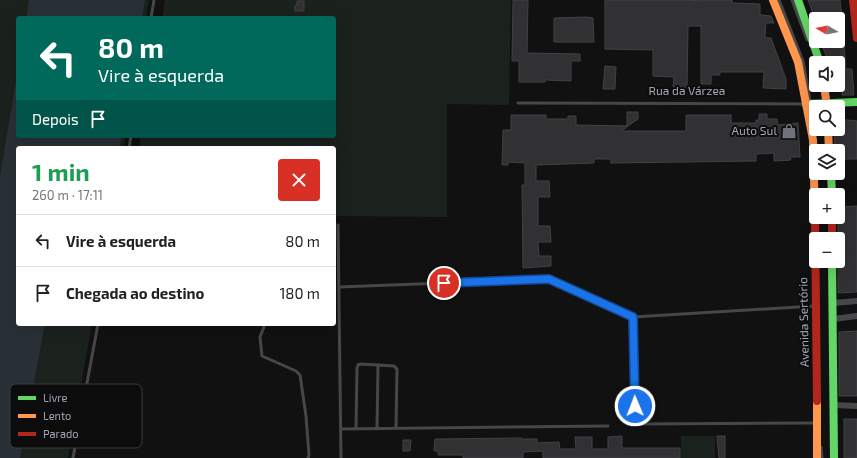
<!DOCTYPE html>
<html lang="pt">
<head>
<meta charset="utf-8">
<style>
  :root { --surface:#fff; --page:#f6f6f6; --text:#222; --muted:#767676; --line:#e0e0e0 }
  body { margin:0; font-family:"Exo 2",sans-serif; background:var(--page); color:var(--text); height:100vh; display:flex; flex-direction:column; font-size:15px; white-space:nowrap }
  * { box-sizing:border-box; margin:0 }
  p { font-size:13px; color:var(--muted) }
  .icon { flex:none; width:22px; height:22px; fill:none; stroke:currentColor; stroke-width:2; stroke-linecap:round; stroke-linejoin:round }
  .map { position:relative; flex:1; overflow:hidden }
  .side { position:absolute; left:16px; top:146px; width:320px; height:180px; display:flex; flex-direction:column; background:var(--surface); border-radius:4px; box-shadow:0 4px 16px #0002 }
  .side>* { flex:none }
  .hud { position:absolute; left:16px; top:16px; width:320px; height:122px; border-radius:4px; box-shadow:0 4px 16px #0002; background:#00695c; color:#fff; overflow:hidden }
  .needle { width:26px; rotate:279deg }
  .tools { position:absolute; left:809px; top:12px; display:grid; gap:8px }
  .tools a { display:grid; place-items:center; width:36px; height:36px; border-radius:4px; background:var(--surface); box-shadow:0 4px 16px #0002; font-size:20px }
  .pin { position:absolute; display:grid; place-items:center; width:34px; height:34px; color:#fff; margin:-17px; border:2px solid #fff; border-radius:50%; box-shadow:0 1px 4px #0007 }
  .me { position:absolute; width:44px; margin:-22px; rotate:359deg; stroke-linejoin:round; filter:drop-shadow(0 0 3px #0008) }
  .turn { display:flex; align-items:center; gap:14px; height:84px; padding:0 16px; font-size:18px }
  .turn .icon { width:52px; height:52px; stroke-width:2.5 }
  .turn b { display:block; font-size:28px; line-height:34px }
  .then { display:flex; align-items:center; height:38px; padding:0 16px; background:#0003; gap:8px; font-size:15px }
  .round { display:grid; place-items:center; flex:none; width:42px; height:42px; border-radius:4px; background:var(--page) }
  .headline { display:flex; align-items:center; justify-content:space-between; height:68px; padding:0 16px }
  h1 { font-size:24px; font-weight:700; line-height:30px; color:#1e9e55 }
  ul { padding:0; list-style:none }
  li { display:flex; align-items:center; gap:12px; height:52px; padding:0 16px; border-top:1px solid var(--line) }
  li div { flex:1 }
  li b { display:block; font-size:15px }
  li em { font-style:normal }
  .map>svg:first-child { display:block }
</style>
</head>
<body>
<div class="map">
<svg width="857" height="458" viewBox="0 0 857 458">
  <rect width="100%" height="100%" fill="#111"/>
  <path fill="#1b211c" d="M 0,0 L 149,0 L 146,18 L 18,18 L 18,136 L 126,136 L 124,148 L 18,148 L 18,324 L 92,324 L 68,458 L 0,458 Z
    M 165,0 L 511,0 L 509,105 L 447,104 L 447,217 L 334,216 L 334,148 L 139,148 L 141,136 L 334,136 L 334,18 L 162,18 Z
    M 681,436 L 715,436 L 715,458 L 681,458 Z"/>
  <path fill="#283036" d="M 29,0 L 145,0 L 142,18 L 26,18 Z
    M 18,69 L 18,136 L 122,136 L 119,148 L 18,148 L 18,324 L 48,324 L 44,328 L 20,458 L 0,458 L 0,176 Z"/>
  <path fill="#313133" stroke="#404245" d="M 513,0 L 528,0 L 527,53 L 580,54 L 580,61 L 571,61 L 571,81 L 545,80 L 545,82 L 519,82 L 519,61 L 512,61 Z
    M 605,0 L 689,0 L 702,1 L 702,0 L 732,0 L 732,3 L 760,4 L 760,15 L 771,16 L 774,23 L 766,23 L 765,36 L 766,38 L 771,38 L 786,79 L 786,89 L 763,88 L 764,72 L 720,72 L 720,75 L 711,75 L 711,84 L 701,84 L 701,26 L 688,26 L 687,88 L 673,87 L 674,77 L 653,76 L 653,50 L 605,49 Z
    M 808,0 L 840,0 L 842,19 L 815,19 Z
    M 297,1 L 304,1 L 304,11 L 295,11 L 295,6 L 297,5 Z
    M 586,17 L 593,18 L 594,42 L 554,42 L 554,18 Z
    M 838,23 L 842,23 L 846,69 L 852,69 L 854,95 L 842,95 L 843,85 L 838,85 L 838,63 L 829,63 L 828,58 L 827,58 L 820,41 L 838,41 Z
    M 605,66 L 616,67 L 615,89 L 603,89 Z
    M 627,112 L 638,112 L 638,119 L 621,131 L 686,131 L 686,115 L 731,115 L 731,123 L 756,123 L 756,120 L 759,120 L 759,114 L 767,114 L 767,119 L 777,119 L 778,125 L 798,123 L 800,157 L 790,157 L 791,160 L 774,161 L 774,153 L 756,154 L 756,161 L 611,163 L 611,159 L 594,159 L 594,163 L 536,165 L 536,181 L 549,181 L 550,197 L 538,197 L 538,226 L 550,226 L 551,242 L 538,242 L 539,256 L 551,256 L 551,266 L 523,268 L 522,185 L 525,185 L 525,163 L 508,162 L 508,165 L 502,165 L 503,130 L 511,130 L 511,115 L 546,115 L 546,119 L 568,119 L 568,116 L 576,116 L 576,125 L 627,126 Z
    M 838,119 L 857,121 L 857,159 L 838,159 L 838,151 L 835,151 L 834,129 L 838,129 Z
    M 857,206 L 857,292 L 838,293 L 838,207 Z
    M 857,331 L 857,396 L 839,396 L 839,332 Z
    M 844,419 L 857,419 L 857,458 L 844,458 Z
    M 622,436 L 622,448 L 680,448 L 680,458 L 543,458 L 543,451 L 523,452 L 523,458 L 463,458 L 463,455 L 438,455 L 438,451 L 434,451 L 435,439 L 521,438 L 521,439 L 537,439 L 537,443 L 559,442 L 560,449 L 576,449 L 575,437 L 592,437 L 592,449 L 608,449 L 608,437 Z
    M 717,436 L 725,436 L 725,458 L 719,458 Z
    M 403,440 L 411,440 L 410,451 L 403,451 Z"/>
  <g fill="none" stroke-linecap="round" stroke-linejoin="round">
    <path stroke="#46474a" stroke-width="3" d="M 779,0 L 803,61 L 815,129
      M 792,0 L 807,40
      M 151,18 L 154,0
      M 814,58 L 816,68
      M 518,103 L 804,104
      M 129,148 L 131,136
      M 338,225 L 341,458
      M 339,287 L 549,279 L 633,317 L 635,421 L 637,424 L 815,423
      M 633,317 L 814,306
      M 265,324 L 260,337 L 262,356 L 296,371 L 300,375 L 306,416 L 309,455 L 308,458
      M 341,429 L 608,426
      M 356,429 L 357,368 L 358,365 L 361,364 L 394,366 L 397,369 L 396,428
      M 377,429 L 378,365
      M 821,447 L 822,458
      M 73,458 L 98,324"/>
    <path stroke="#46474a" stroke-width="6" d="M 833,303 L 857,301
      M 833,319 L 857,316
      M 833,405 L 857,406"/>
    <path stroke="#63d668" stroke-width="8" d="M 798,0 L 820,63
      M 806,104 L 857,102
      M 831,173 L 832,195
      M 832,261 L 834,458"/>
    <path stroke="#ff974d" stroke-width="8" d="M 773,0 L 798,62 L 813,140 L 815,218
      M 824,85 L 827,107
      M 828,129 L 829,151
      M 817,401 L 817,458"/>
    <path stroke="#b3261e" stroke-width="8" d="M 853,0 L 857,38
      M 832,217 L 832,239
      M 815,218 L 817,401"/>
  </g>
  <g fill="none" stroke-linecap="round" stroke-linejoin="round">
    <g stroke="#114b97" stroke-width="10">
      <path id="route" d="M 444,283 L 549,279 L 633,317 L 635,406"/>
    </g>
    <use href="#route" stroke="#1a73e8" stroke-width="7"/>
  </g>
  <defs>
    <g id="shop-bare" transform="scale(1.2)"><path d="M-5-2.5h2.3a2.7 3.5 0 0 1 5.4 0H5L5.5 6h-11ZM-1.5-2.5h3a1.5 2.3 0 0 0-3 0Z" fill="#6f727a" stroke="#0c0c0d" stroke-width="2.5" paint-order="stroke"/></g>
  </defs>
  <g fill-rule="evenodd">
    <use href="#shop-bare" x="789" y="131"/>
  </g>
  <g text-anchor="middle" stroke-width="4" stroke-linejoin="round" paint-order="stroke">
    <g font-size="12" fill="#a2a7b3" stroke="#0c0c0d">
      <text x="687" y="95">Rua da Várzea</text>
      <text transform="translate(804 322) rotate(-91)" y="4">Avenida Sertório</text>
    </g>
    <g font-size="12" fill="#a2a7b3" stroke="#0c0c0d" text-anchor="end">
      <text x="777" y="135">Auto Sul</text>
    </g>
  </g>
  <rect x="10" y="384" width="132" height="64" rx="6" fill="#0c0c0d" stroke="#393a3f" stroke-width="1"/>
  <rect x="18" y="396" width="18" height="4" fill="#63d668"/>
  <rect x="18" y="414" width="18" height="4" fill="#ff974d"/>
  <rect x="18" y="432" width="18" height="4" fill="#b3261e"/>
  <g font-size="11" fill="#a2a7b3">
    <text x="43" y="402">Livre</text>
    <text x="43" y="420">Lento</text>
    <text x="43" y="438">Parado</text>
  </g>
</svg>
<div class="tools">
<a><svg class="needle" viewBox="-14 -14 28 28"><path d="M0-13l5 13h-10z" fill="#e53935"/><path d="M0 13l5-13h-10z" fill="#767676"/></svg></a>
<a><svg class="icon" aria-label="sound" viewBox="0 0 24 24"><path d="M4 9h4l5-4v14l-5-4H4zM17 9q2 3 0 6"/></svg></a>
<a><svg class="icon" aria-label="search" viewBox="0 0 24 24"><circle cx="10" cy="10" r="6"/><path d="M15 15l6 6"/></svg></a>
<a><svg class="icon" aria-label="layers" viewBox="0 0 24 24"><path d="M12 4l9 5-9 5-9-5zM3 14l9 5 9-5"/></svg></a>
<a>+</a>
<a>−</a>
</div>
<div class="pin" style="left:444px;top:283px;background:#d93025"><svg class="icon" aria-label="arrive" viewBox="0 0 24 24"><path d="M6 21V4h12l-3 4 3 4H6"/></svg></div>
<svg class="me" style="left:635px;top:406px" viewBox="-20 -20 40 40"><circle r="17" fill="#1a73e8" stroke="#fff" stroke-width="3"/><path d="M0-11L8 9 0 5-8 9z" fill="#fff"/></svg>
<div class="hud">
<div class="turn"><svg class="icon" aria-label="left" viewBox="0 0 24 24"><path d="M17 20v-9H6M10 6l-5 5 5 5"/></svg><div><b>80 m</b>Vire à esquerda</div></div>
<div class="then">Depois<svg class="icon" aria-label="arrive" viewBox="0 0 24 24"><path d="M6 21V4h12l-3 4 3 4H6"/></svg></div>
</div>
<section class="side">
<div class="headline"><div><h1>1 min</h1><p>260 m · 17:11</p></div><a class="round" style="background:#d93025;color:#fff"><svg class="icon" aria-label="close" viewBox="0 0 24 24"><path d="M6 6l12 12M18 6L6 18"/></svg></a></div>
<ul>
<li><svg class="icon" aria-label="left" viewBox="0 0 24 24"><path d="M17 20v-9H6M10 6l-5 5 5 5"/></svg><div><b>Vire à esquerda</b></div><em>80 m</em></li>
<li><svg class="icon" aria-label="arrive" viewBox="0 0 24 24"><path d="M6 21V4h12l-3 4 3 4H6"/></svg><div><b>Chegada ao destino</b></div><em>180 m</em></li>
</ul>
</section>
</div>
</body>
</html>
